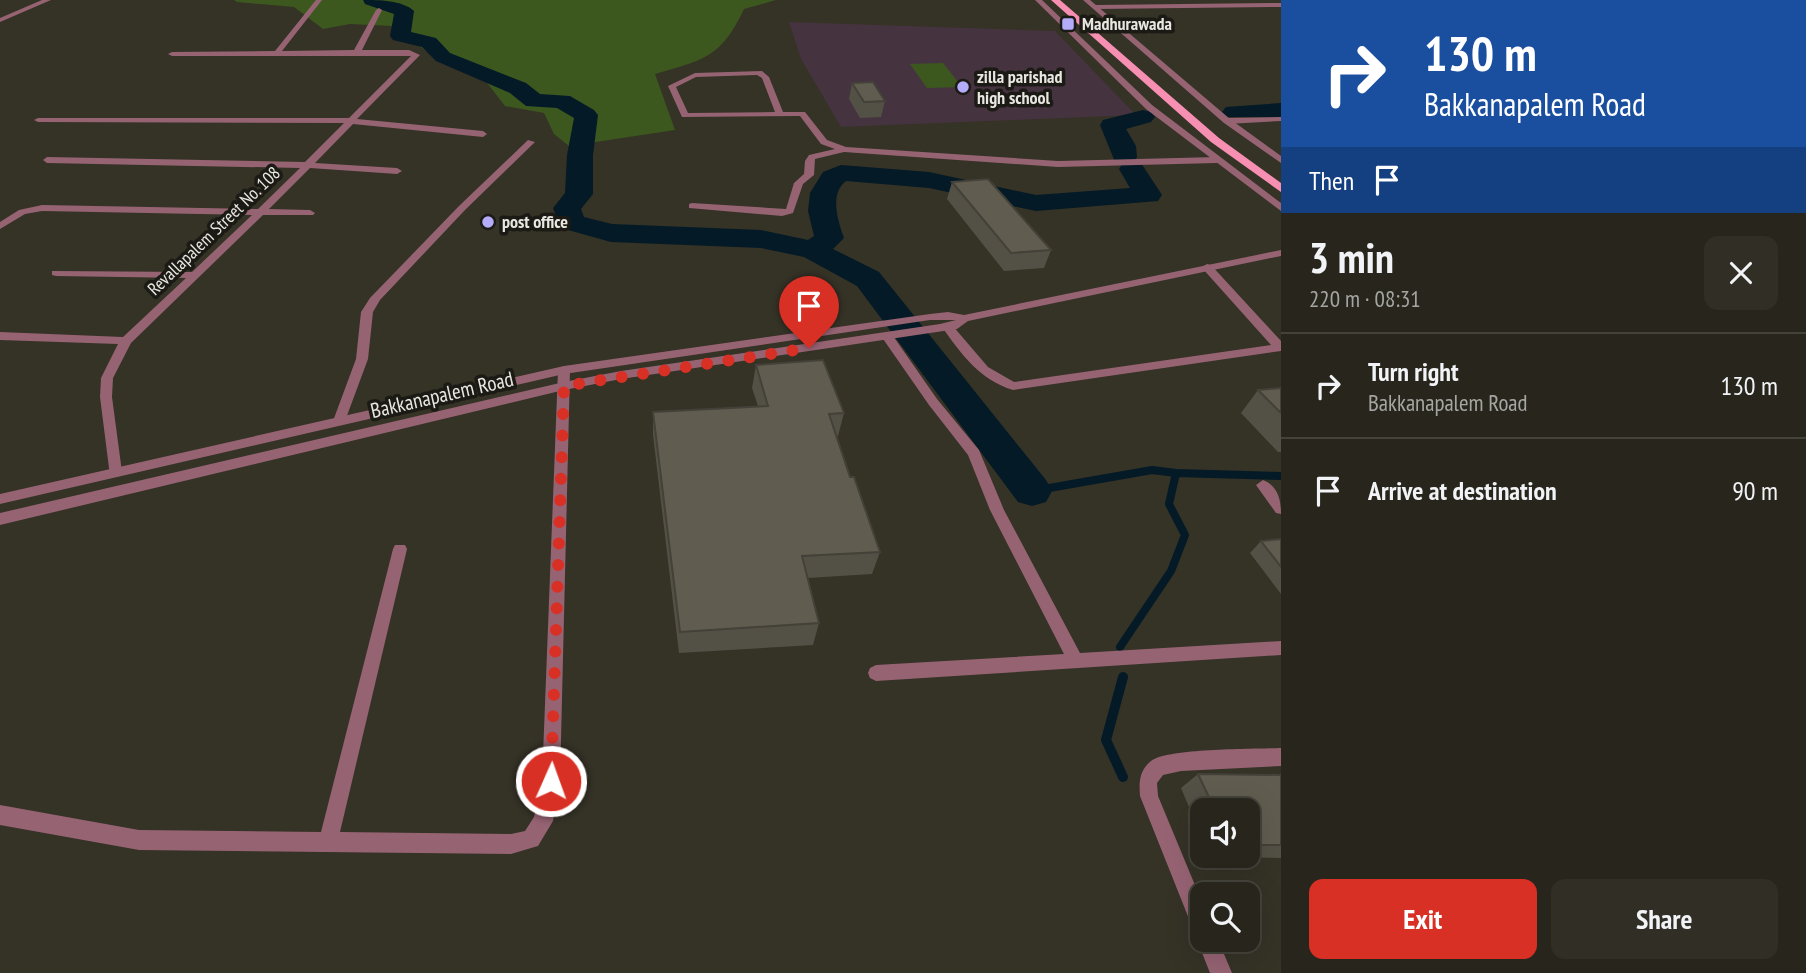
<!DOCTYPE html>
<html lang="en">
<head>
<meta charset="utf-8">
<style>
  :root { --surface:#28261c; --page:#302e25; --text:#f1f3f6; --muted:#a5a5a3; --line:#44433b; --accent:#d93025 }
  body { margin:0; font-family:"PT Sans Narrow",sans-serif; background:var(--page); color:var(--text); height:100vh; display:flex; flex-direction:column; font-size:26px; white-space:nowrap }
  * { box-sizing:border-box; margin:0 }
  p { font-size:23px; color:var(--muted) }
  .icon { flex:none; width:38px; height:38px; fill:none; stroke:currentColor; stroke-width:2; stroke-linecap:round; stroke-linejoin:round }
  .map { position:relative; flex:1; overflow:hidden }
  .details { display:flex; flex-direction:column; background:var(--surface); width:525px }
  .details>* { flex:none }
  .guide { background:#1a4fa0; color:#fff; overflow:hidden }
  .buttons { position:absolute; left:1190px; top:798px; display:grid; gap:14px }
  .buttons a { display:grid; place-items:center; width:70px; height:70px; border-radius:14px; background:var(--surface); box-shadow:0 7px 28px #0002,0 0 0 2px var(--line); font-size:35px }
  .pin { position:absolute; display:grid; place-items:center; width:60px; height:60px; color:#fff; margin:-72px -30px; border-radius:50% 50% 50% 0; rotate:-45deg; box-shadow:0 0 7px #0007 }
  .pin .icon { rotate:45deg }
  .me { position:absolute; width:77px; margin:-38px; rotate:2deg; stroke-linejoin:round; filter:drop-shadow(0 0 5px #0008) }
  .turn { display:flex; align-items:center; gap:24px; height:147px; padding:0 28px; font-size:32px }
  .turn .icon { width:91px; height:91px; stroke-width:2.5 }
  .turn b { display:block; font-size:49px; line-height:60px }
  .then { display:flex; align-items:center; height:66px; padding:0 28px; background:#0003; gap:14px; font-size:26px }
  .round { display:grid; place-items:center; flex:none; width:74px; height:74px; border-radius:14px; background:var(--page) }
  .head { display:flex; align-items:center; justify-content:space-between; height:119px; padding:0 28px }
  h1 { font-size:42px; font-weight:700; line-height:52px }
  .action { display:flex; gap:14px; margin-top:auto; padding:14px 28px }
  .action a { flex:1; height:80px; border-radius:14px; background:var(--accent); color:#fff; font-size:28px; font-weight:700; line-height:80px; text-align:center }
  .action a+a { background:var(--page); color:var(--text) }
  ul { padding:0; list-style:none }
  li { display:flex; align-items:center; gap:21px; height:105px; padding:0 28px; border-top:2px solid var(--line) }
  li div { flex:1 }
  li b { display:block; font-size:26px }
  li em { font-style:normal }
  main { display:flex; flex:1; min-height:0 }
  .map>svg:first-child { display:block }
</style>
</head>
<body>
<main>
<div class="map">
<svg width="1281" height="973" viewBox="0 0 1281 973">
  <rect width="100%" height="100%" fill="#353226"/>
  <path fill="#45343f" d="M 789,22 L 1055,31 L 1136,115 L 841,127 L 801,59 Z"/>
  <path fill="#3d581f" d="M 234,0 L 776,0 L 744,9 C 721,58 703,60 655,74 L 675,130 L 569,146 L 554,134 L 544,113 L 505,106 L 484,79 L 460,70 L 426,51 L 393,26 L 350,24 L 323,29 L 294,7 L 237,2 Z
    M 943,63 L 962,87 L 927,88 L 910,64 Z"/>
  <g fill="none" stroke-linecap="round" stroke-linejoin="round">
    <path stroke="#041a27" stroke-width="8" d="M 1176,473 L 1281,476
      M 1032,491 L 1152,470 L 1176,473 L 1169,504 L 1185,535 L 1171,571 L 1120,647"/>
    <path stroke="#041a27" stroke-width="10" d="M 1123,677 L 1106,740 L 1123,777"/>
    <path fill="#041a27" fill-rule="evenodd" d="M 363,0 C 379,0 402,0 414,11 L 411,32 L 436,38 L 450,53 L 526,83 L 540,94 L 570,96 L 594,110 L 598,115 L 593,155 L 593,194 L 581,209 L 584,217 L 612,224 L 761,230 L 808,240 L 814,236 L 808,211 L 810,193 L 823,172 L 841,165 L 929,172 L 1036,195 L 1130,188 L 1119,169 L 1122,164 L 1115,162 L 1100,125 L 1103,120 L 1143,110 L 1151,112 L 1155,117 L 1151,122 L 1126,129 L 1136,146 L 1137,157 L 1134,162 L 1141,163 L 1162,195 L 1158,201 L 1036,211 L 929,188 L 846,181 C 829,194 838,221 844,238 L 833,249 L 879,272 L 1046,480 L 1052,491 L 1046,502 L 1032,506 L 1018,502 L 857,286 L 804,257 L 761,248 L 611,242 L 561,228 L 553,208 L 565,193 L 567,155 L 574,118 L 557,108 L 526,106 L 510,93 L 436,61 L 422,47 L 393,40 L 390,36 L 394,14 L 365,4 Z
      M 1281,103 L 1281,117 L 1226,117 L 1222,112 L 1226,107 Z"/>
    <path fill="#966373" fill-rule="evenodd" d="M 42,0 L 51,0 L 0,22 L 0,18 Z
      M 316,0 L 322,0 L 282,51 L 354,50 L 376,10 L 379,8 L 382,10 L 362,50 L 409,50 L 420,55 L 357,119 L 483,131 L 487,134 L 483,137 L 353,124 L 315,163 L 397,168 L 402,171 L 397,174 L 310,168 L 269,209 L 310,210 L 315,213 L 313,215 L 263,215 L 131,343 L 113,378 L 112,397 L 122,472 L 120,476 L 110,476 L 100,397 L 101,378 L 118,344 L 0,340 L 0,332 L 123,337 L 186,278 L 56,276 L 52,275 L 52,271 L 192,272 L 252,215 L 42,211 L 25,214 L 0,229 L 0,222 L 19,210 L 42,205 L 258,209 L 300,168 L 47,163 L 43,160 L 47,157 L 305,162 L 344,123 L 38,122 L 34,120 L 38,118 L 349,118 L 411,56 L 172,56 L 168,54 L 172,52 L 275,51 Z
      M 1281,3 L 1281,7 L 1095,9 L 1092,7 L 1095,5 Z
      M 762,71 L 769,77 L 783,112 L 805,112 L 827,140 L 846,147 L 1058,161 L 1217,157 L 1221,160 L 1217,163 L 1058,167 L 844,152 L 815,159 L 814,175 L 803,184 L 793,213 L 782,216 L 689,208 L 689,204 L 692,203 L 786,209 L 794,183 L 804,174 L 805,161 L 809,155 L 835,149 L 821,144 L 800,116 L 682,117 L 668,86 L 695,73 ZM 757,75 L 762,78 L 775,112 L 688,113 L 676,87 L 696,77 Z
      M 1281,117 L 1281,121 L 1227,124 L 1223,121 L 1227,118 Z
      M 528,140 L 535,142 L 465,210 L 380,300 L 373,312 L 368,359 L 345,421 L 344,424 L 334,424 L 333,421 L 356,359 L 361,312 L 370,298 L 459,206 Z
      M 1207,264 L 1211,265 L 1281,341 L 1281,351 L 1013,390 C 980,380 961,354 942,327 L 944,325 L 952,325 L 988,367 L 1014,382 L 1271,345 L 1203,269 L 1202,267 Z
      M 887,332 L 891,333 L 937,399 L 979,450 L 1004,510 L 1080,653 L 1281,641 L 1281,655 L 876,681 L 870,678 L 868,673 L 870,668 L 876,665 L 1064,654 L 990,510 L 968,455 L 929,405 L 881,336 Z
      M 564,366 L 570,370 L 560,781 L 553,821 L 538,846 L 511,854 L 139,850 L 0,825 L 0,805 L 139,830 L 321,832 L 393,549 L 395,545 L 405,545 L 407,549 L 340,832 L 511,834 L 525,831 L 534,817 L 542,781 L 558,370 Z
      M 1263,480 C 1278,486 1281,500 1281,514 L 1276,513 L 1256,485 Z
      M 1281,748 L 1281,766 L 1181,771 L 1163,775 L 1157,783 L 1158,796 L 1202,902 L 1202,940 L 1218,940 L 1232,973 L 1210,973 L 1197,940 L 1199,936 L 1195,934 L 1140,796 C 1139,782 1139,771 1151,761 C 1167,748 1257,749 1281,748 Z"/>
    <path fill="#966373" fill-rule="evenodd" d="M 1035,0 L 1042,0 L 1152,105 L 1281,203 L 1281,211 L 1146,109 Z
      M 1083,0 L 1090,0 L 1230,119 L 1281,156 L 1281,163 L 1224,123 Z
      M 1281,250 L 1281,256 L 968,321 L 957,329 L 621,379 L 564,390 L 0,525 L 0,513 L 564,382 L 621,371 L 940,324 L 956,320 L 930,320 L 564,374 L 0,504 L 0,494 L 564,366 L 930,314 L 948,312 L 964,315 Z"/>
    <path fill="#f78fb3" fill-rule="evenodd" d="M 1051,0 L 1060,0 L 1219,138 L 1281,183 L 1281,192 L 1211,142 Z"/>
  </g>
  <path fill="#535045" d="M 852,83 L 885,101 L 881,117 L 860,118 L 849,99 Z
    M 952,182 L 1051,250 L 1044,268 L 1004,271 L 947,199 Z
    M 756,365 L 844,413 L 838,436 L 836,436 L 850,477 L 880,552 L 872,574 L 808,578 L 819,623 L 813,645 L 679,653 L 653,435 L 653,412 L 758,406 L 752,388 Z
    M 1281,388 L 1281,452 L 1278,452 L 1241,413 L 1258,390 Z
    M 1281,539 L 1281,594 L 1250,553 L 1261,541 Z
    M 1198,774 L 1281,775 L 1281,858 L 1211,857 L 1210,856 L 1248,856 L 1248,810 L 1202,810 L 1202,838 L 1181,788 Z"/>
  <path fill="#605d50" stroke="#434138" stroke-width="2" d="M 873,82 L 885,101 L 864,102 L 852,83 Z
    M 988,179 L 1051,250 L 1011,253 L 952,182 Z
    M 823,360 L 844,413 L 829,414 L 850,477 L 854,477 L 880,552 L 802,556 L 819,623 L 680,632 L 653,412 L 768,406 L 756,365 Z
    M 1281,388 L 1281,413 L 1258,390 Z
    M 1281,539 L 1281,567 L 1261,541 Z
    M 1198,774 L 1281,775 L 1281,845 L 1248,845 L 1248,810 L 1215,810 Z"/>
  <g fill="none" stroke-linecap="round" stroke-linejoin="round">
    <path stroke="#d93025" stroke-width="12" stroke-dasharray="0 21.6" d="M 551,781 L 564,386 L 809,348"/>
  </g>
  <g fill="#b4acf9" stroke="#1b1a15" stroke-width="2.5">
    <rect x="1061" y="17" width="14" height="14" rx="3.5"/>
    <circle cx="963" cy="87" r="7"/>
    <circle cx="488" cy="222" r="7"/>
  </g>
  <g text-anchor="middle" stroke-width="7" stroke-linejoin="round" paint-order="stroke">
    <g font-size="18" font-weight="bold" fill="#e9e7e0" stroke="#1b1a15" text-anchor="start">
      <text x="1082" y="30">Madhurawada</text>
      <text x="977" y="83">zilla parishad<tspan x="977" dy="21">high school</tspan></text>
      <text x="502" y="228">post office</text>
    </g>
    <g font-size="18" fill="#e9e7e0" stroke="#1b1a15">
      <text transform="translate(214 231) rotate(-44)" y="6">Revallapalem Street No. 108</text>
    </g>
    <g font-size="21" fill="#e9e7e0" stroke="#1b1a15">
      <text transform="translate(442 395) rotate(-13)" y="7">Bakkanapalem Road</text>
    </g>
  </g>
</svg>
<div class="buttons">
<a><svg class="icon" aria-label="sound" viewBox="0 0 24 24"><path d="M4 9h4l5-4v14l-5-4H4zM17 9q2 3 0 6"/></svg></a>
<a><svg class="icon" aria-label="search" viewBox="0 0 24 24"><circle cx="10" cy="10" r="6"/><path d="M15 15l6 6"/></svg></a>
</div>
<div class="pin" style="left:809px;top:348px;background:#d93025"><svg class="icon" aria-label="arrive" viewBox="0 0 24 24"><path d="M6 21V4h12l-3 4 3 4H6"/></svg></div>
<svg class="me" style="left:551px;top:781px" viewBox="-20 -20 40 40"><circle r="17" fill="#d93025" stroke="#fff" stroke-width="3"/><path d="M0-11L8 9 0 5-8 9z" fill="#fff"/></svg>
</div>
<section class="details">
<div class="guide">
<div class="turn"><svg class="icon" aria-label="right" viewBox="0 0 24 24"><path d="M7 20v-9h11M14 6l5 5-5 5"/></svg><div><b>130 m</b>Bakkanapalem Road</div></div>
<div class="then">Then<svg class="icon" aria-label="arrive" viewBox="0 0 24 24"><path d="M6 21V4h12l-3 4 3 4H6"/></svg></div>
</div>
<div class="head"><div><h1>3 min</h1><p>220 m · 08:31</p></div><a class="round"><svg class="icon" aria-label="close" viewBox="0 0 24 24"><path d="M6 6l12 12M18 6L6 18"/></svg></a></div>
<ul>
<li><svg class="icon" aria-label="right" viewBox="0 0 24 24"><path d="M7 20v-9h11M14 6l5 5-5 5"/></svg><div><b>Turn right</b><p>Bakkanapalem Road</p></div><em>130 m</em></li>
<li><svg class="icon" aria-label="arrive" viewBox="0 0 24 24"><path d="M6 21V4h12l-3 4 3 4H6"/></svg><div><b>Arrive at destination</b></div><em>90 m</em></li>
</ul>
<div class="action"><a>Exit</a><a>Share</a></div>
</section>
</main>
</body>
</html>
